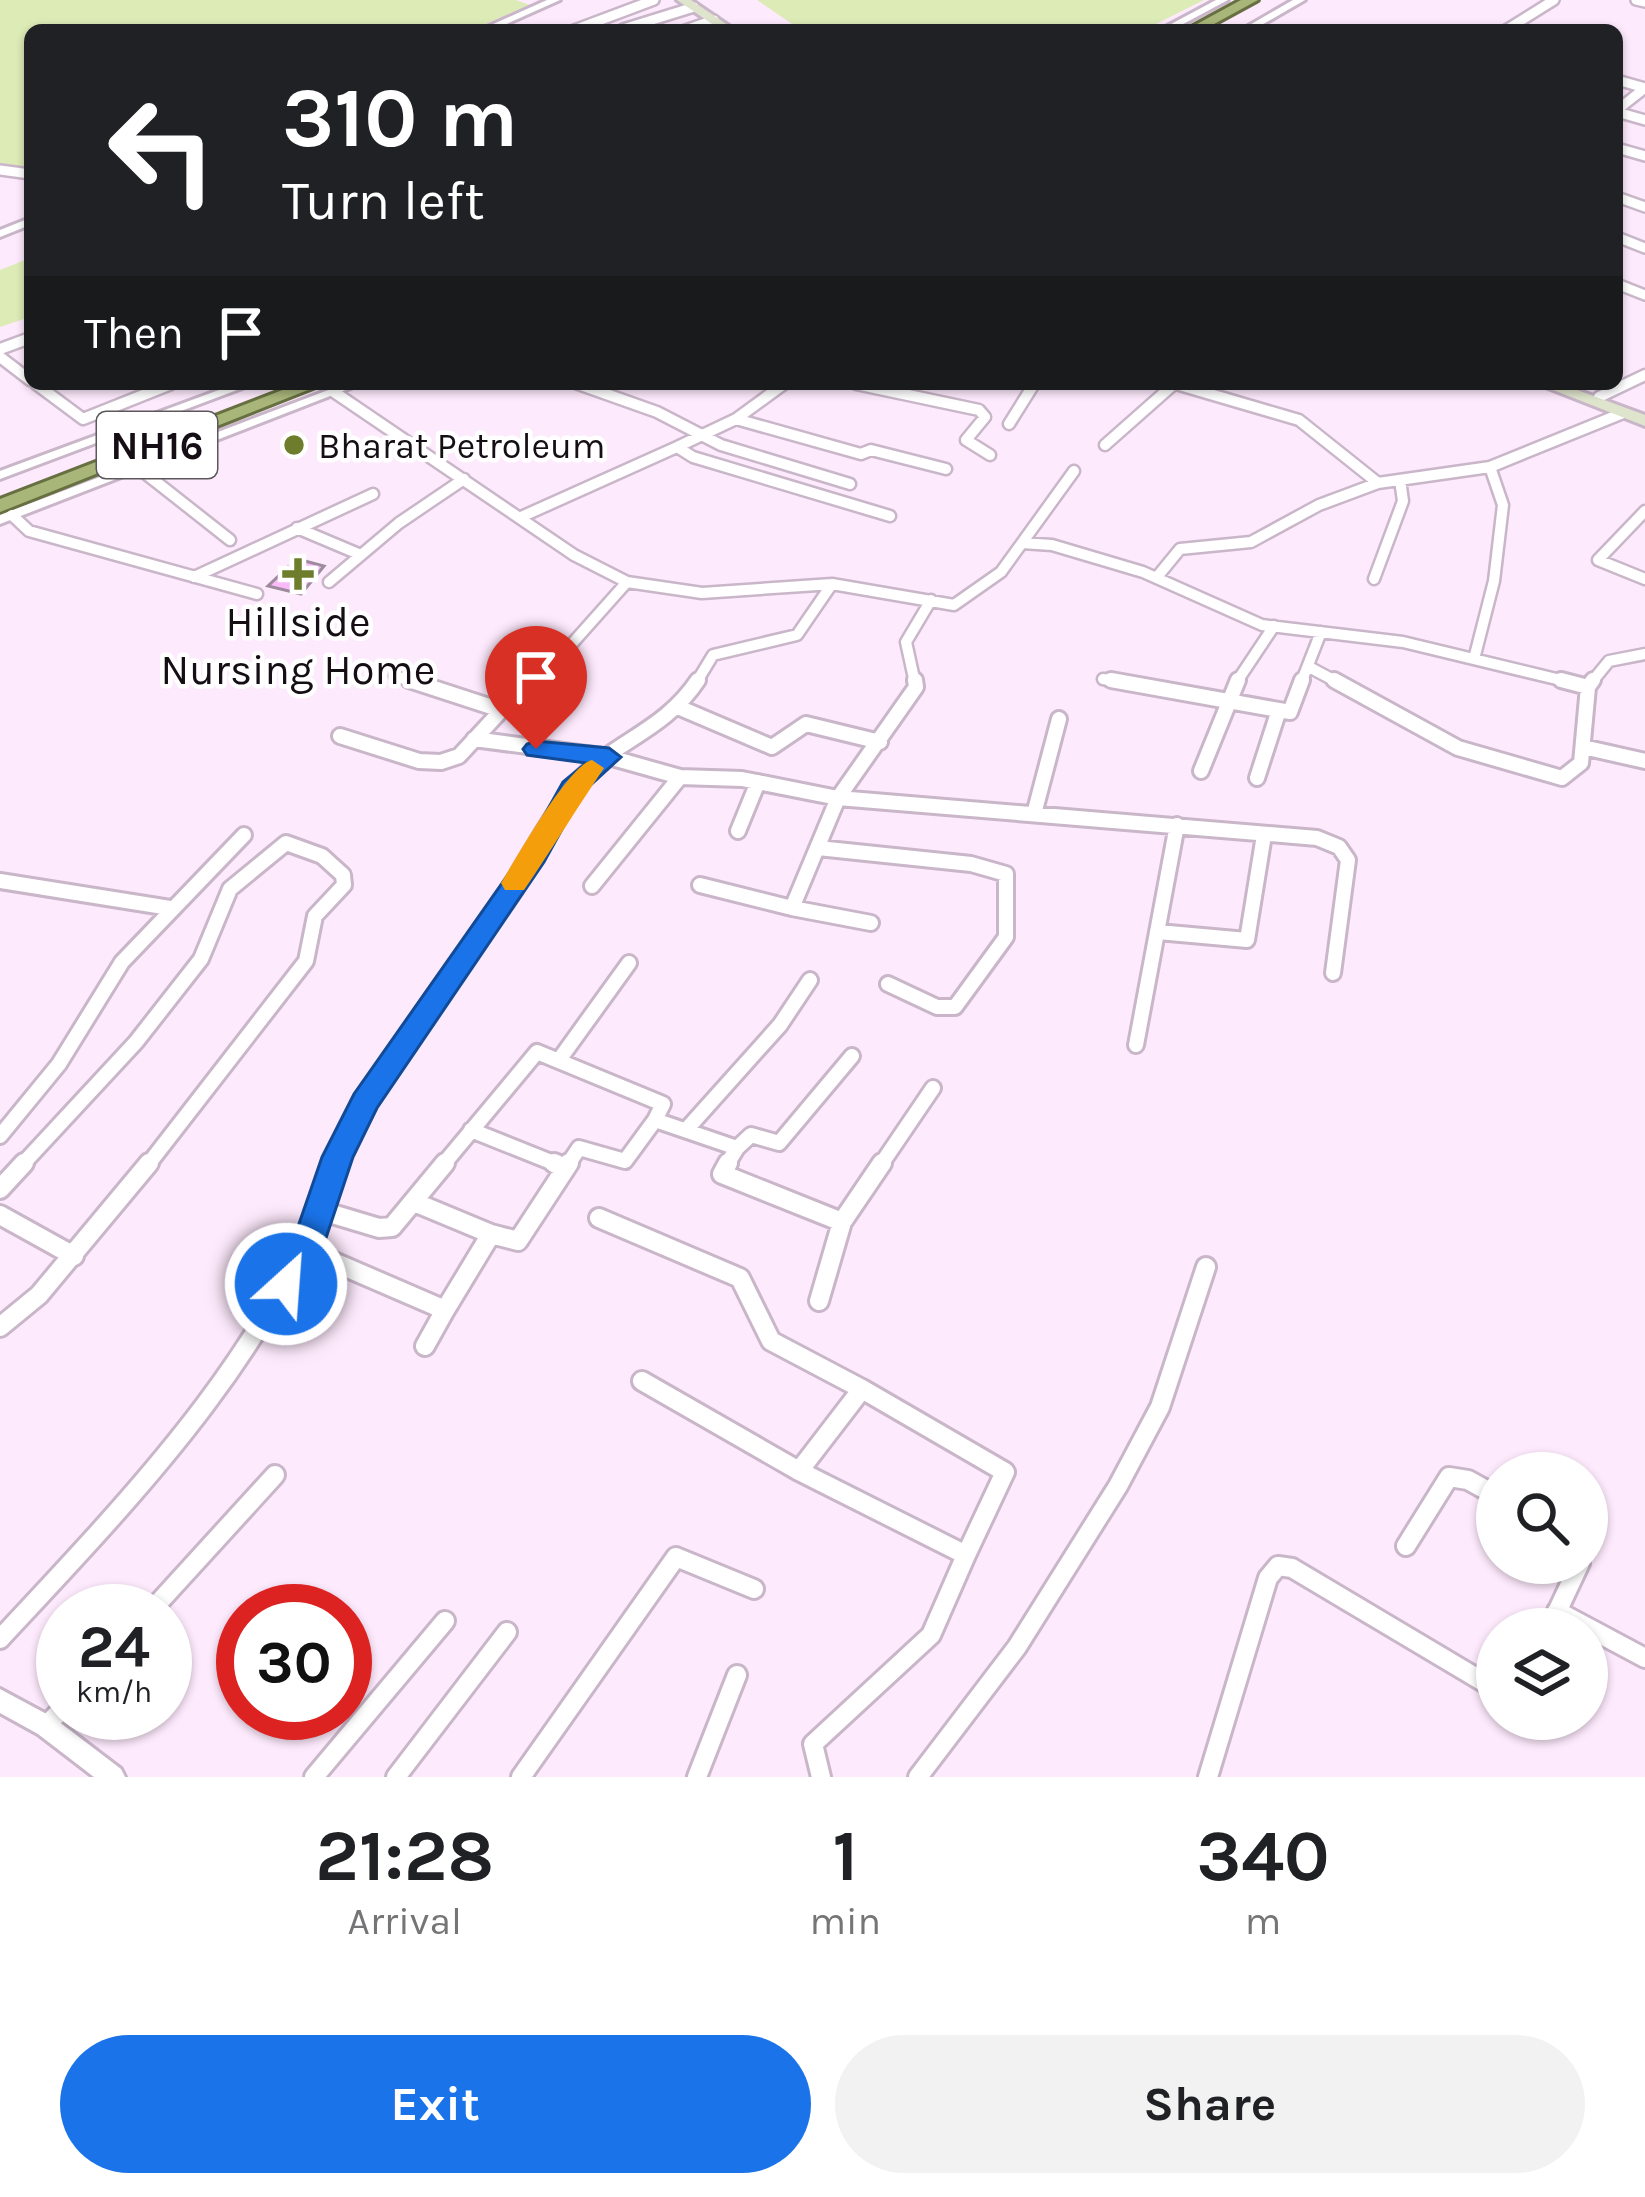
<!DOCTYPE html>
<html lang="en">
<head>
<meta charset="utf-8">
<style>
  :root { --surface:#fff; --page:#f2f2f2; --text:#202124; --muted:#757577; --accent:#1a73e8 }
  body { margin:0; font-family:Karla,sans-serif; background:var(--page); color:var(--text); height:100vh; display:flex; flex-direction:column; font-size:45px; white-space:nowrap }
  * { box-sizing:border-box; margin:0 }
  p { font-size:39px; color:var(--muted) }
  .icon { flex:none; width:66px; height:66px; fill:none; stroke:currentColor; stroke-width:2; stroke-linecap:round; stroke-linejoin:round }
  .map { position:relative; height:1777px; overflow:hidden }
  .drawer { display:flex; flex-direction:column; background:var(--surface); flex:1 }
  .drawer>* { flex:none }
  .banner { position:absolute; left:24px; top:24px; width:1599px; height:366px; border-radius:18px; box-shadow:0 3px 9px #0004; background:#202124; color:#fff; overflow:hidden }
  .buttons { position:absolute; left:1476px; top:1452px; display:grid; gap:24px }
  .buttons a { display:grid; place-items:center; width:132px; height:132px; border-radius:50%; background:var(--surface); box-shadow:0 3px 9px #0004; font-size:60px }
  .speed { position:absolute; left:36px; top:1584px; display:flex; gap:24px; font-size:60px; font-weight:700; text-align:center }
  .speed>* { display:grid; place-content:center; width:156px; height:156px; border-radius:50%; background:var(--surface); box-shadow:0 3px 9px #0004; line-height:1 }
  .speed small { font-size:30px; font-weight:400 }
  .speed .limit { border:18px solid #d22; background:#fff; color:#111 }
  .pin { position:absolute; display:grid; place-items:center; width:102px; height:102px; color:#fff; margin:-123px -51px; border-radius:50% 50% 50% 0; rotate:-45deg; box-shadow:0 0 12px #0007 }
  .pin .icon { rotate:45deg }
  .me { position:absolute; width:132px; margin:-66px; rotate:26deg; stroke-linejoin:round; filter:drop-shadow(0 0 9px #0008) }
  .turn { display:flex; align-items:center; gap:42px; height:252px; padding:0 60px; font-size:54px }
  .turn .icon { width:156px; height:156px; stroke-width:2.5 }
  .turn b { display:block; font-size:84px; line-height:102px }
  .then { display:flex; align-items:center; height:114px; padding:0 60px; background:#0003; gap:24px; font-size:45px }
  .eta { display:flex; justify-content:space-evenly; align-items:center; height:204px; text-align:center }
  .eta b { font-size:72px; font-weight:700; line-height:84px }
  .button { display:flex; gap:24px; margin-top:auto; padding:24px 60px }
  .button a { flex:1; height:138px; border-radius:72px; background:var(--accent); color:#fff; font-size:48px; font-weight:700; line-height:138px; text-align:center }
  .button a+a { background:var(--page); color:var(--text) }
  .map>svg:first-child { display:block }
</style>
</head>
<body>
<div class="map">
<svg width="1645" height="1777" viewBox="0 0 1645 1777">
  <rect width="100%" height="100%" fill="#feeafd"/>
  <path fill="#ddebb7" d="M 0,0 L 516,0 L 530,5 L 471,30 L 30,30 L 30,168 L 0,163 Z
    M 757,0 L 1204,0 L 1144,30 L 801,30 Z
    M 30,258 L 30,317 L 0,327 L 0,270 Z"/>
  <path fill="#fabafa" stroke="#9d8b9d" stroke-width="3" d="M 305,561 L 324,566 L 301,594 L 268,586 L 288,567 L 296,570 Z"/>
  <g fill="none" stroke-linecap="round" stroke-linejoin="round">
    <g stroke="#c9b6c9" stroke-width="14">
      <path id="minor-far3" d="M 1636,0 L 1645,2
        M 623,29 L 694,7
        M 574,30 L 654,0
        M 685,30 L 714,20
        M 1506,30 L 1554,0
        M 1617,80 L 1645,88
        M 1617,110 L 1645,88
        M 1617,112 L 1645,120
        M 1617,148 L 1645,156
        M 0,170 L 30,174
        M 1617,197 L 1645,207
        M 1617,237 L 1645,248
        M 1617,284 L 1645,295"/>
    </g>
    <g stroke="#c9b6c9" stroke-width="15">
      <path id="minor-far2" d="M 0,349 L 30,338
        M 0,357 L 30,380
        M 36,384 L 83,419 L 171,384
        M 578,384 L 657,412 L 721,445 L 850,484
        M 784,384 L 736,419 L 677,447 L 693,457 L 890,516
        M 856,384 L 979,410 L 985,417 L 966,440 L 990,455
        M 1176,384 L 1299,420 L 1378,483
        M 334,392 L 574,555 L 627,582 L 702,593 L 832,584 L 954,605 L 1001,572 L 1074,471
        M 1599,397 L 1645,375
        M 736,419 L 861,454 L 871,450 L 946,469
        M 1009,424 L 1034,384
        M 1105,445 L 1174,384
        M 136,466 L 230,540
        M 1645,511 L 1598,560 L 1645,579
        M 12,515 L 29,531 L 257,594
        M 521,517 L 677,447
        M 297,528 L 361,555
        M 1022,543 L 1052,545 L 1143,572 L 1262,625 L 1403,642 L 1573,683
        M 194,577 L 373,494
        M 1157,577 L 1180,549 L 1251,542 L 1319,505 L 1378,483 L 1490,467
        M 1374,579 L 1403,501 L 1400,480
        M 329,582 L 399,523 L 464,479
        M 1474,659 L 1494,581 L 1503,505 L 1490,467 L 1623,413
        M 1309,667 L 1339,683
        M 395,676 L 418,683
        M 1103,679 L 1128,683
        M 537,683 L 627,582
        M 696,683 L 713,655 L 797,635 L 832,584
        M 915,683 L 906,642 L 931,600
        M 1236,683 L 1274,626
        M 1301,683 L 1321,632
        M 1591,683 L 1609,661 L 1645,654"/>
    </g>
    <g stroke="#c9b6c9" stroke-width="20">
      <path id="minor-far1" d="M 409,680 L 501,710
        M 915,680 L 916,687 L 838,798 L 1317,838 L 1339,847 L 1348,860 L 1333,973
        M 1111,680 L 1290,712 L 1302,680
        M 1334,680 L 1458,748 L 1562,778 L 1581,763 L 1588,687
        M 1561,680 L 1588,687 L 1593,680
        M 678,707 L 772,747 L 806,724 L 880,742
        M 340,736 L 419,761 L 441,762 L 459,756 L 510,701 L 542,680
        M 474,739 L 609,757 L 680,777 L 742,779 L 838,798 L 792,908 L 871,923
        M 1583,747 L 1645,761
        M 1201,771 L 1238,680
        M 1257,778 L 1278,713
        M 1034,814 L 1059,719
        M 738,831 L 758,782
        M 818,848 L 971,864 L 1006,874 L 1006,937 L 955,1007 L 937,1007 L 888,984
        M 0,881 L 170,908
        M 700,885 L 792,908
        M 592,886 L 680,777
        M 1158,932 L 1247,940 L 1264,835
        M 1136,1045 L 1177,825
        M 559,1060 L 629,963
        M 471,1130 L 561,1166
        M 686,1130 L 780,1025 L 810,980
        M 0,1136 L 59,1064 L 122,962 L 244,835
        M 737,1148 L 751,1135 L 779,1143 L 852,1056
        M 21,1166 L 136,1042 L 201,959 L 230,889 L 286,843 L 322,856 L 343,875 L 344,885 L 315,916 L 306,961 L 147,1166
        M 337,1166 C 372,1069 443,987 500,902 C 526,865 546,821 574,786 C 609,742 662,734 698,680
        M 442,1166 L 537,1052 L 663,1104 L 655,1120
        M 567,1166 L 579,1148 L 625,1161 L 655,1120 L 737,1148 L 726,1166
        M 880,1166 L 933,1088"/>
    </g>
    <g stroke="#c9b6c9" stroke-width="24">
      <path id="minor" d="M 554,1163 L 565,1168
        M 728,1163 L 722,1174 L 842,1222 L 819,1301
        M 0,1189 L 24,1163
        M 414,1202 L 491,1234
        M 319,1210 L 379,1228 L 392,1227 L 445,1163
        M 0,1215 L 74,1256
        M 599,1218 L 740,1278 L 771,1341 L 862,1389 L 799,1471 L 966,1555 L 931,1635 L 813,1744 L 821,1777
        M 842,1222 L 882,1163
        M 306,1250 L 445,1310 L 491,1234 L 518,1241 L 569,1163
        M 0,1327 L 39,1295 L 149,1163
        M 425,1346 L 445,1310
        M 642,1381 L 799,1471
        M 862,1389 L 1005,1472 L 966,1555
        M 1406,1546 L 1449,1477 L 1468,1480 L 1497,1496
        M 151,1611 L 275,1475
        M 1557,1611 L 1645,1658
        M 1549,1629 L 1580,1563
        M 0,1639 C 134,1495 273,1353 338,1163
        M 46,1726 L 63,1708
        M 314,1777 L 445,1621
        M 396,1777 L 507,1632
        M 521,1777 L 676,1557 L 754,1589
        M 697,1777 L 737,1675
        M 918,1777 L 1017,1647 L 1118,1486 L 1160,1407 L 1206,1267
        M 1208,1777 L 1268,1578 L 1278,1566 L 1292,1568 L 1497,1690"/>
    </g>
    <g stroke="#c9b6c9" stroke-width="6">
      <path id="tertiary" d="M 547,0 L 560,0 L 493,30 L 480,30 Z
        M 1216,0 L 1228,0 L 1172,30 L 1160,30 Z
        M 1293,0 L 1305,0 L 1253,30 L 1241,30 Z
        M 30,218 L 30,225 L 0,237 L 0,230 Z
        M 235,384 L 253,384 L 0,479 L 0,471 Z
        M 344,384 L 361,384 L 0,524 L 0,515 Z
        M 0,1689 L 54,1718 L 121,1769 L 125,1777 L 94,1777 L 38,1734 L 0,1713 Z"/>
    </g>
    <g stroke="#c9b6c9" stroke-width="6">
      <path id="secondary" d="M 677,0 L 691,0 L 735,30 L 721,30 Z
        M 1538,384 L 1561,384 L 1645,415 L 1645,426 Z"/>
    </g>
    <g stroke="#677041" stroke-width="6">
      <path id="trunk" d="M 1241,0 L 1258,0 L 1203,30 L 1186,30 Z
        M 298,384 L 323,384 L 0,512 L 0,499 Z"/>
    </g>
    <use href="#minor-far3" stroke="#fff" stroke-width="9"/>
    <use href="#minor-far2" stroke="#fff" stroke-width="10"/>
    <use href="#minor-far1" stroke="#fff" stroke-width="14"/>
    <use href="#minor" stroke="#fff" stroke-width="18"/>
    <use href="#tertiary" fill="#fff" fill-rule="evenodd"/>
    <use href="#secondary" fill="#dfe4cd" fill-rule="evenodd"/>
    <use href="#trunk" fill="#a8b67a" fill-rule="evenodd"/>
  </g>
  <path fill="#1a73e8" stroke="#114b97" stroke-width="3" d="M 536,741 L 609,748 L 621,757 L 582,793 L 544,862 L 377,1108 L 353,1157 L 322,1250 L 297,1294 L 286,1298 L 274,1294 L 270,1284 L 291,1247 L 322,1157 L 354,1094 L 524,852 L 563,782 L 586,763 L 527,755 L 523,749 L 527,744 Z"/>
  <path fill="#f59e0b" d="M 592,760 L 604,768 C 577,808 552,849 524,890 L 505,890 L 501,883 C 517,857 568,766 592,760 Z"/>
  <g fill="#6d7d2b" stroke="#fff" stroke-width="4.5">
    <circle cx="294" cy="445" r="12"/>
    <path d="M292 556h12v12h12v12h-12v12h-12v-12h-12v-12h12z"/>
  </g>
  <g text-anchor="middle" stroke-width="9" stroke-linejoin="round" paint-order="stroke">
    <g font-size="36" fill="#150f15" stroke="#fff" text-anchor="start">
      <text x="318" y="458">Bharat Petroleum</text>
    </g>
    <rect fill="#fff" stroke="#5b575b" stroke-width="3" x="97" y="412" width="120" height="66" rx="9"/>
    <g font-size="39" font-weight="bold" fill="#150f15">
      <text x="157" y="459">NH16</text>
    </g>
    <g font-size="42" fill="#150f15" stroke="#fff">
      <text x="298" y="636">Hillside<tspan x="298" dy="48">Nursing Home</tspan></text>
    </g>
  </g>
</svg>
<div class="buttons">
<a><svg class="icon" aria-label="search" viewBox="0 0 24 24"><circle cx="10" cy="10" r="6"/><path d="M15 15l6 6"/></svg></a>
<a><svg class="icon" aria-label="layers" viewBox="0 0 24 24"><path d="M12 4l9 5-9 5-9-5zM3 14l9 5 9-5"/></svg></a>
</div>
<div class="speed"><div>24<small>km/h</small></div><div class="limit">30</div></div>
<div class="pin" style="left:536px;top:749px;background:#d93025"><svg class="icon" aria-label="arrive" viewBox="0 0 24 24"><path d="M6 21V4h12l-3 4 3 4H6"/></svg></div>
<svg class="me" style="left:286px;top:1284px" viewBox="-20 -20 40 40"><circle r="17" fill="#1a73e8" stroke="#fff" stroke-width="3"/><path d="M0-11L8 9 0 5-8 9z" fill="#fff"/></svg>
<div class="banner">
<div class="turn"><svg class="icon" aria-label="left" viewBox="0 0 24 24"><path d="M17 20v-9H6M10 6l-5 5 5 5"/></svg><div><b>310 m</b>Turn left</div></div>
<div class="then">Then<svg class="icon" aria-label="arrive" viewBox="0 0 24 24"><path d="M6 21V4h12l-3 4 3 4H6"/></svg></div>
</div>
</div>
<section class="drawer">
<div class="eta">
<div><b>21:28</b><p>Arrival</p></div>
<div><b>1</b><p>min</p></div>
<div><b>340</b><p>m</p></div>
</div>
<div class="button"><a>Exit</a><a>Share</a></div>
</section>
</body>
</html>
